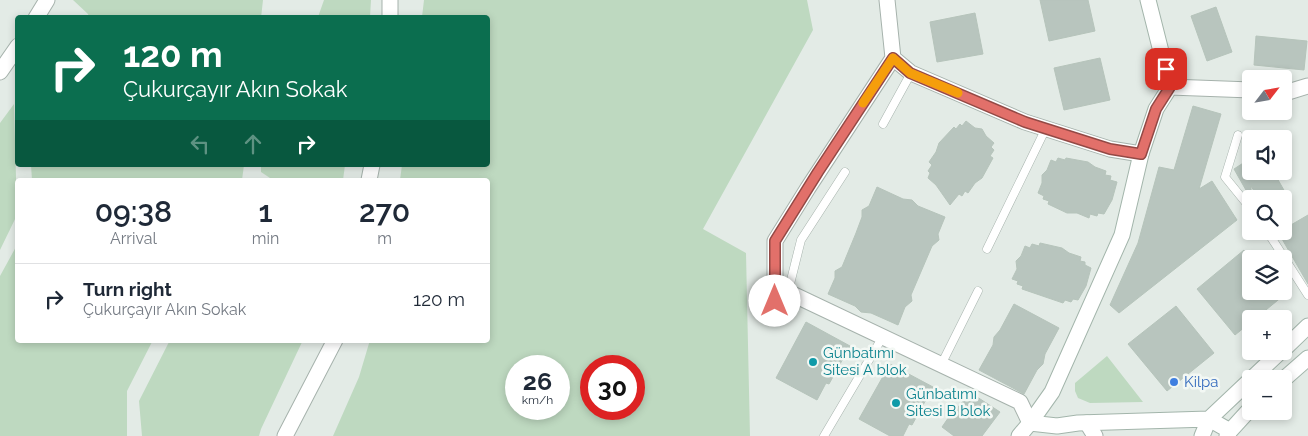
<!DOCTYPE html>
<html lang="en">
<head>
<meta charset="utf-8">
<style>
  :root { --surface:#fff; --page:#f6f6f7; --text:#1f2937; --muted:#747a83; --line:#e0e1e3 }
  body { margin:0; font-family:Raleway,sans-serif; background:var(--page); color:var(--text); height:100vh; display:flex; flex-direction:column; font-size:19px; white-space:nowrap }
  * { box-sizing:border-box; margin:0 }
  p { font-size:16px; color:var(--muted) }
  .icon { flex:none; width:28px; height:28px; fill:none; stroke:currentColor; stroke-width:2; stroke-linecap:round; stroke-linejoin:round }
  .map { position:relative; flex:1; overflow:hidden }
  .side { position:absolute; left:15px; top:178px; width:475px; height:165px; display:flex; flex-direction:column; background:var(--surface); border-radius:5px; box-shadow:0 2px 8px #0003 }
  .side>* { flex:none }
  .hud { position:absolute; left:15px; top:15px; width:475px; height:152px; border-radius:5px; box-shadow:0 2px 8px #0003; background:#0b6e4f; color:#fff; overflow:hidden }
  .needle { width:32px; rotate:59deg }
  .buttons { position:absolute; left:1242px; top:70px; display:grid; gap:10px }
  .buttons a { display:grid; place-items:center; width:50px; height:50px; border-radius:5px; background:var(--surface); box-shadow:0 2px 8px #0003; font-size:25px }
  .speed { position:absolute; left:505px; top:355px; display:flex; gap:10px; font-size:25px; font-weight:700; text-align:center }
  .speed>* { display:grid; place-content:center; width:65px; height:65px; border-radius:50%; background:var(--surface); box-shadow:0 2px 8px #0003; line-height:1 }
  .speed small { font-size:12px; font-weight:400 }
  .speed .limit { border:8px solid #d22; background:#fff; color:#111 }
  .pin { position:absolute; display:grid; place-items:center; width:42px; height:42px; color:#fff; margin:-21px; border-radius:10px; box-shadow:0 2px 8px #0006 }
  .me { position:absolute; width:55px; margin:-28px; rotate:0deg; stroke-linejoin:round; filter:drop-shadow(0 0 4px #0008) }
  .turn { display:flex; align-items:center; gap:18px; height:105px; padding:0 25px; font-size:22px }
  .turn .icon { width:65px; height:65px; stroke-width:2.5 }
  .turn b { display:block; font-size:35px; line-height:42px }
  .lanes { display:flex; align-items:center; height:48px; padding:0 25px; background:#0003; justify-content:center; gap:25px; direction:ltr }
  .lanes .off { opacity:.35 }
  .eta { display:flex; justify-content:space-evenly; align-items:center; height:85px; text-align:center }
  .eta b { font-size:30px; font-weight:600; line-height:35px }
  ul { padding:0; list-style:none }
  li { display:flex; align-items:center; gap:15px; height:70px; padding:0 25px; border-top:1px solid var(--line) }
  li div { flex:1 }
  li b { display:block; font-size:19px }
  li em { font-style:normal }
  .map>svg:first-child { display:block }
</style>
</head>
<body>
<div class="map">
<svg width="1308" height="436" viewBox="0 0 1308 436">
  <rect width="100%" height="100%" fill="#e3ebe6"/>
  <path fill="#bed9c0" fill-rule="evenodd" d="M 73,0 L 263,0 L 261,18 L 89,17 L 88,14 Z
    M 324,0 L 371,0 L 370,17 L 318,17 Z
    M 424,0 L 807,0 L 813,30 L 703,229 L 746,253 L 750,436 L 333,436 L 359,377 L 370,340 L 488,340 L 488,180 L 400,180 L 402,165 L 488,165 L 488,18 L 422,17 ZM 516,366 L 559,366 L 559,409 L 516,409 ZM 634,366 L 634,409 L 591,409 L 591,366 Z
    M 14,104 L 17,215 L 0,250 L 0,123 Z
    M 31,165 L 244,165 L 242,180 L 32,180 Z
    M 261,165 L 345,165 L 343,180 L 273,180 L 261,172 Z
    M 17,245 L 18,340 L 153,340 L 127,391 L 127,436 L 0,436 L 0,276 Z
    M 170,340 L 303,340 L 261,429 L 259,436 L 142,436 L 139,401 Z
    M 1107,356 L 1143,402 L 1090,403 L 1078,398 L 1075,391 L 1075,383 Z"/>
  <path fill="#b8c5be" stroke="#b6c4bb" d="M 1040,0 L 1088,0 L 1095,31 L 1049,41 Z
    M 1216,7 L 1232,52 L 1207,61 L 1191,16 Z
    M 975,13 L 983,54 L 937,62 L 930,22 Z
    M 1256,36 L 1307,41 L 1304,70 L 1254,65 Z
    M 1100,58 L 1110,100 L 1064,110 L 1054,68 Z
    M 1193,106 L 1221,114 L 1199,189 L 1212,181 L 1237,220 L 1119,313 L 1110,305 L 1138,243 L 1159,167 L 1174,170 Z
    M 966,121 L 975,128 L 982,129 L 986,136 L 994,143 L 991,147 L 994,150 L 990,156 L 993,158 L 982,178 L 975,183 L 968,193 L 965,191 L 962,196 L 959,194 L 950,205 L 936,185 L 928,178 L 930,173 L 928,171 L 932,165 L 929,162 L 936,152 L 939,143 L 954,127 L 956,129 L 960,124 L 962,126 Z
    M 1058,158 L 1065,160 L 1066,158 L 1088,162 L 1095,167 L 1106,171 L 1105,175 L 1111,176 L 1110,180 L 1117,182 L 1112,200 L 1104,214 L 1098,213 L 1097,216 L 1090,214 L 1089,218 L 1077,213 L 1067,213 L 1048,204 L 1049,201 L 1043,199 L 1044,196 L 1038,193 L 1042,183 L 1042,175 L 1047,170 L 1051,160 L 1056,162 Z
    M 1251,158 L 1251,171 L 1273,171 L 1289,199 L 1259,199 L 1251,186 L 1251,199 L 1234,169 Z
    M 877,187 L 903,199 L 912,200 L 918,206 L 945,217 L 938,234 L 939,240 L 932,246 L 911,295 L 912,301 L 905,307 L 898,325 L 871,313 L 861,312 L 855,306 L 828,294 L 835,278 L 835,271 L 842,267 L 856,233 L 862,217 L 862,210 L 869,206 Z
    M 1308,215 L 1308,284 L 1278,232 L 1284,231 L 1284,229 Z
    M 1040,243 L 1062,248 L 1069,253 L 1081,257 L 1080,261 L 1085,262 L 1085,265 L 1091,268 L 1086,286 L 1078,300 L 1073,299 L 1071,302 L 1065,300 L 1063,303 L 1022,289 L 1023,286 L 1017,284 L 1018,281 L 1012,279 L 1017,269 L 1016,261 L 1021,256 L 1025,246 L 1030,248 L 1032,244 L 1039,246 Z
    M 1244,250 L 1251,259 L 1251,291 L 1289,291 L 1255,319 L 1251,319 L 1251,322 L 1235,335 L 1197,289 Z
    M 1014,304 L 1059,328 L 1045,354 L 1043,364 L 1037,370 L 1024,394 L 979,370 L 993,345 L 994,337 L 1000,330 Z
    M 1176,306 L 1214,353 L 1167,391 L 1128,344 Z
    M 806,322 L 850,346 L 829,384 L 826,383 L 817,400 L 776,378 Z
    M 890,364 L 933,387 L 912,425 L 909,424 L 903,436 L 890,436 L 859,419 Z
    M 971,393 L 1000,412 L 982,436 L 954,436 L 942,427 L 953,411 L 954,412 L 967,396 Z"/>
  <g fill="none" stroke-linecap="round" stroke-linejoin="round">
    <g stroke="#a6b2ac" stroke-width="9">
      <path id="lane" d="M 883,124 L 911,73
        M 1238,135 L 1225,177 L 1251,209
        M 1267,231 L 1308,295
        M 987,249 L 1046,128
        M 788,292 L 801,240 L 845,172
        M 941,365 L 978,291
        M 824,436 L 882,338"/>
    </g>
    <g stroke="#a6b2ac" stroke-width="17">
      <path id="street" d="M 36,18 L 47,0
        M 390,18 L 390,0
        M 893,58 L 911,73 L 1025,122 L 1110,149 L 1141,154
        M 0,72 L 18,46
        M 1170,87 L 1251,90
        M 1284,92 L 1288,92 L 1308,86
        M 369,180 L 372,165
        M 788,292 L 1020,402 L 1030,423
        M 775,301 L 775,241 L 808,188 L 893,58 L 887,0
        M 1087,423 L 1095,436
        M 285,436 L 335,340"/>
    </g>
    <g stroke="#a3b5ab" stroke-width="17">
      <path id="secondary" d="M 1284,349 L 1308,326
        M 1284,379 L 1308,358
        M 1030,423 L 1057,426 L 1078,423 L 1209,419 L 1230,431
        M 1019,436 L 1030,423 L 1052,392 L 1122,235 L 1141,154 L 1156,109 L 1170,87 L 1148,0
        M 1202,436 L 1209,419 L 1281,351
        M 1227,436 L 1230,431 L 1251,408"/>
    </g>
    <use href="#lane" stroke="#fff" stroke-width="8"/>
    <use href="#street" stroke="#fff" stroke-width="15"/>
    <use href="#secondary" stroke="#fff" stroke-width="15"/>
  </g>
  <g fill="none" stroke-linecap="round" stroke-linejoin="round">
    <g stroke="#934945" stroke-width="12">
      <path id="route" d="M 775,301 L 775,241 L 818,172 L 893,58 L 910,73 L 1025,122 L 1110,149 L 1141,154 L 1156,109 L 1170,87 L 1166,69"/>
    </g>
    <use href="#route" stroke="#e2706a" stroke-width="9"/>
    <path stroke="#f59e0b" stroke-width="9" d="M 863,103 L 893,58 L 910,73 L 958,93"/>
  </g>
  <g fill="#0f9aa8" stroke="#f3f8f4" stroke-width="2">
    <circle cx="813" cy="362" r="5"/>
    <circle cx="896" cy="403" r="5"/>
  </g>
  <circle fill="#3f7fe0" stroke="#f3f8f4" stroke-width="2" cx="1174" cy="382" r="5"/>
  <g text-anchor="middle" stroke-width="5" stroke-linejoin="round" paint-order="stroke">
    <g font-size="15" fill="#0d838f" stroke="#f3f8f4" text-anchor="start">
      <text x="823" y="358">Günbatımı<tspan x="823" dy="17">Sitesi A blok</tspan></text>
      <text x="906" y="399">Günbatımı<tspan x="906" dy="17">Sitesi B blok</tspan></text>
    </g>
    <g font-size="15" fill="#366cbe" stroke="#f3f8f4" text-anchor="start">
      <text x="1184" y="387">Kilpa</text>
    </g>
  </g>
</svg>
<div class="buttons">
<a><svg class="needle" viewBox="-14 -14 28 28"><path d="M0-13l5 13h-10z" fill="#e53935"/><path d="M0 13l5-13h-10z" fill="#747a83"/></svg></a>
<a><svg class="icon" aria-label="sound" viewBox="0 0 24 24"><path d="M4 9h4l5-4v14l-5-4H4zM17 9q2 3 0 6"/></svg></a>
<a><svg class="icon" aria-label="search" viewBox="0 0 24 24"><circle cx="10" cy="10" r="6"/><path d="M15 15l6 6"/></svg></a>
<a><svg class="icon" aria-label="layers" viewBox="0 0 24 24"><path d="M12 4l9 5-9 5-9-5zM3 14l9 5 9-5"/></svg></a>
<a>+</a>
<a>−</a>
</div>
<div class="speed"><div>26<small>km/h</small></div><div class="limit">30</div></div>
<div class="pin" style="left:1166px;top:69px;background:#d93025"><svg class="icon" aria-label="arrive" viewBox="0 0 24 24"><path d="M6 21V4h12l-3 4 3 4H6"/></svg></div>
<svg class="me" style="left:775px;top:301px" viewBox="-20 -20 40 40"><circle r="19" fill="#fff"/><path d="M0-13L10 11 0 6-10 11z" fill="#e2706a"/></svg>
<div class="hud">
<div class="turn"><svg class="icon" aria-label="right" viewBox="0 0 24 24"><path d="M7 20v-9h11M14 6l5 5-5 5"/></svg><div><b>120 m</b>Çukurçayır Akın Sokak</div></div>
<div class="lanes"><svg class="icon off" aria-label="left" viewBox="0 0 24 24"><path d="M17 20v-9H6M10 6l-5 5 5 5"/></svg><svg class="icon off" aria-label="ahead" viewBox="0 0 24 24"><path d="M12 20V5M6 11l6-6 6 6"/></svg><svg class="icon" aria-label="right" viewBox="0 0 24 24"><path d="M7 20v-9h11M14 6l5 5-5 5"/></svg></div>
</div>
<section class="side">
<div class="eta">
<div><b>09:38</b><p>Arrival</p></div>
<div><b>1</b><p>min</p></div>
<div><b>270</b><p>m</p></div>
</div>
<ul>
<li><svg class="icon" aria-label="right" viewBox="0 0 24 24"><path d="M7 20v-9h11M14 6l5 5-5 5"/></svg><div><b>Turn right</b><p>Çukurçayır Akın Sokak</p></div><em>120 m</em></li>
</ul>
</section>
</div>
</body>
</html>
